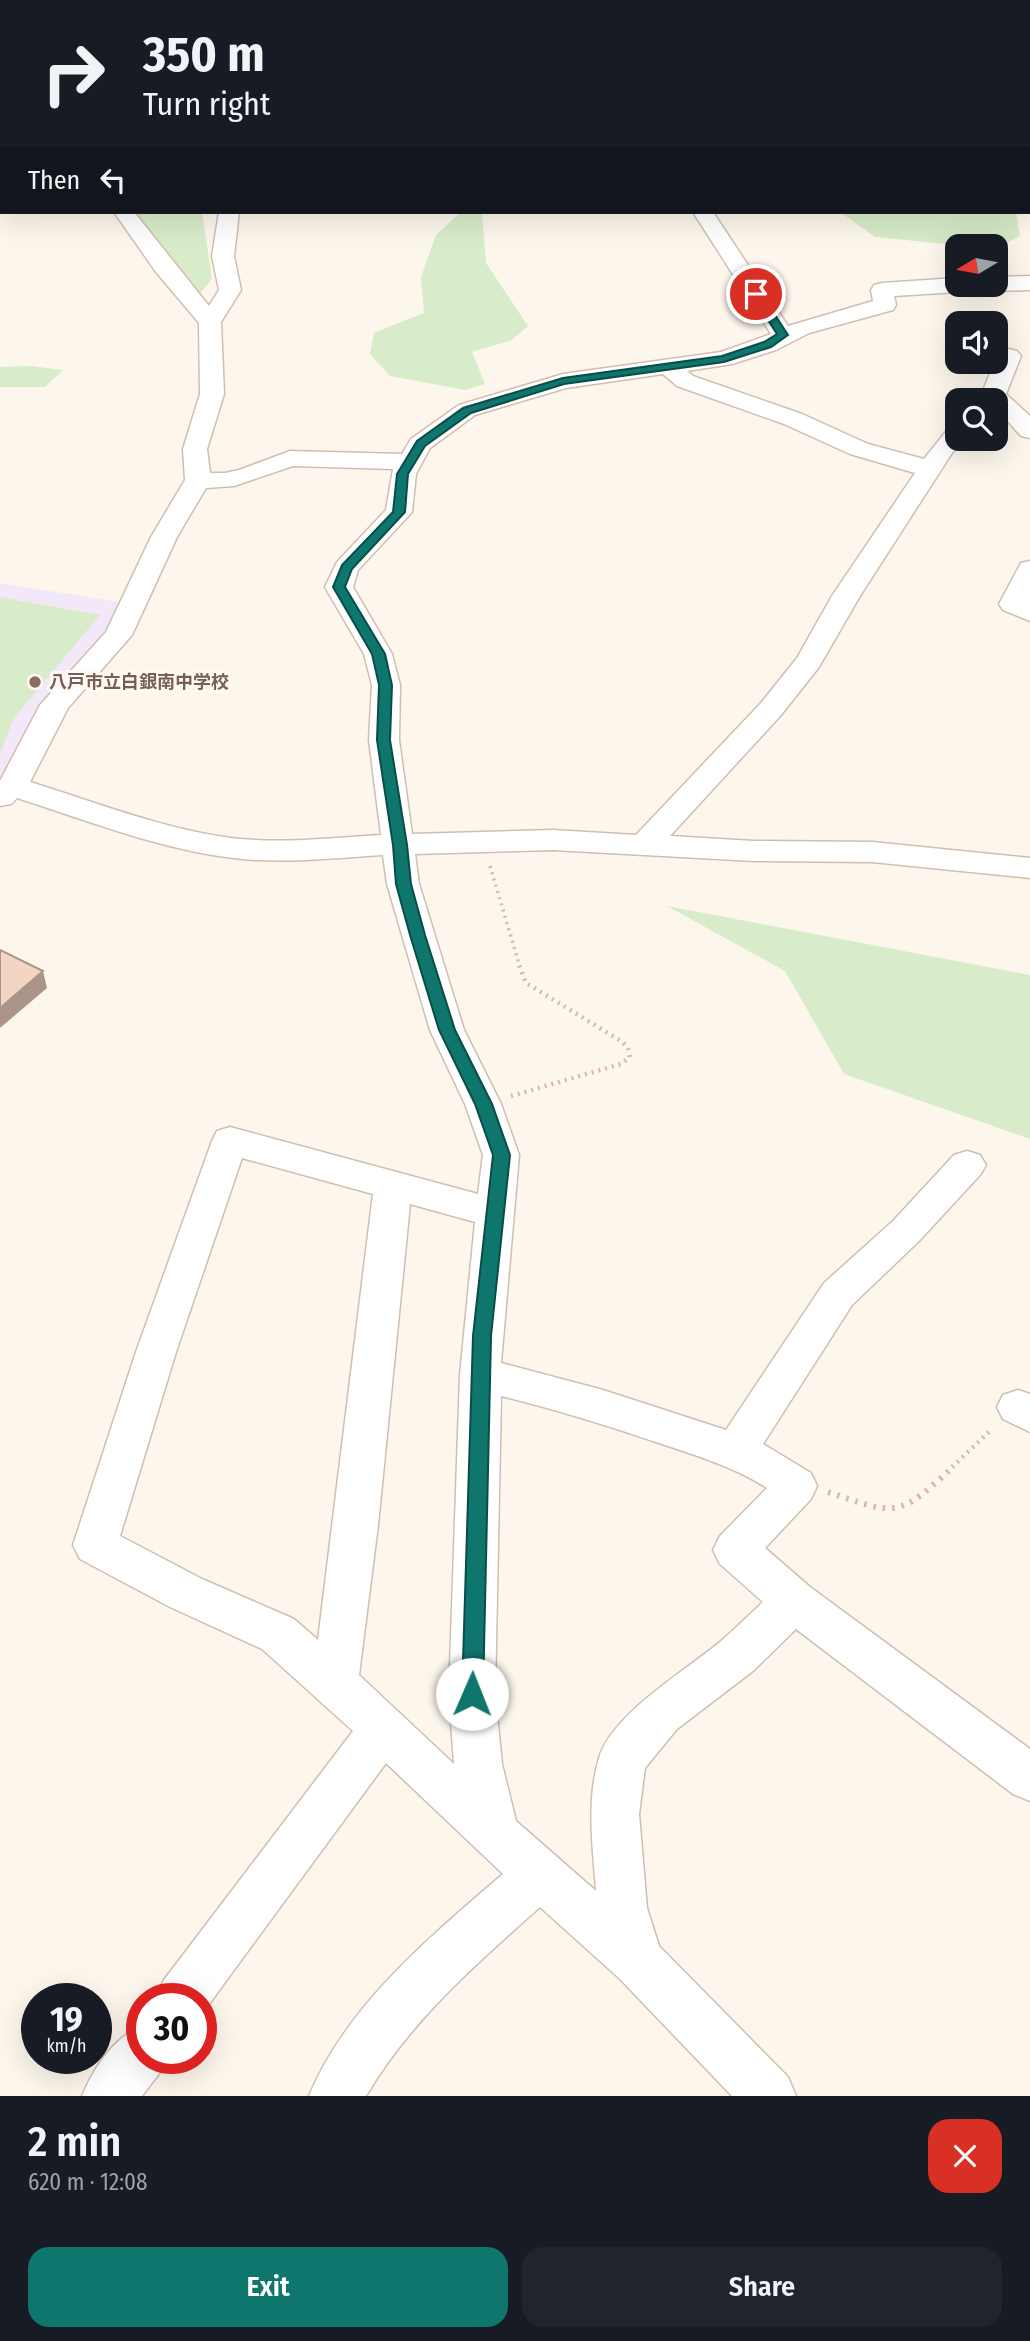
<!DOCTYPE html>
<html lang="en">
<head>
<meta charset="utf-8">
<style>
  :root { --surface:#171b24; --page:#20242c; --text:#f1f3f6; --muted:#9ea1a6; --accent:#0f766e }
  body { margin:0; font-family:"Fira Sans Condensed","Noto Sans JP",sans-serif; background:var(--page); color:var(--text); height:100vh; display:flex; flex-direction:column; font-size:26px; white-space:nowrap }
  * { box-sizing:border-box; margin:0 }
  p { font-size:23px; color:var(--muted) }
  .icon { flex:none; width:38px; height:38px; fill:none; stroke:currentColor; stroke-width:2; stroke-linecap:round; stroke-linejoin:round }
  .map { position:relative; height:2096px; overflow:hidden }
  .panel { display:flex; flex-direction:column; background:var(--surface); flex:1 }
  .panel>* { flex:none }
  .top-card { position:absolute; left:0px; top:0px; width:1031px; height:214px; box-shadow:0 7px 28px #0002; background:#171b24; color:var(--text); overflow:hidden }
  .needle { width:46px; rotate:260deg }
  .tools { position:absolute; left:945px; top:234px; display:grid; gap:14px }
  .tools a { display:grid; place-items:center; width:63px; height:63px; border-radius:14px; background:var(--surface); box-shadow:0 7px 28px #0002; font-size:35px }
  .speed { position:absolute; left:21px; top:1983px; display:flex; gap:14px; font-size:35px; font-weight:700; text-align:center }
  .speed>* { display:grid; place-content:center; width:91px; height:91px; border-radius:50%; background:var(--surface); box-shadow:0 7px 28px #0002; line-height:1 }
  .speed small { font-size:18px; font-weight:400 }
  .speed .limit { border:10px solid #d22; background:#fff; color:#111 }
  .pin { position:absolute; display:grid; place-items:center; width:60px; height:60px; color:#fff; margin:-30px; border:4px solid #fff; border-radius:50%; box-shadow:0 2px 7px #0007 }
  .me { position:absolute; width:77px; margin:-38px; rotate:1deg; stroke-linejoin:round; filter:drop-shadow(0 0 5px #0008) }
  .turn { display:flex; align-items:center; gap:24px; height:147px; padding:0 28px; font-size:32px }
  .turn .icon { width:91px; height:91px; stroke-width:2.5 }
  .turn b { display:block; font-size:49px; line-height:60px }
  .then { display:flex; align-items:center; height:66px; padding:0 28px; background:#0003; gap:14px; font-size:26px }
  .round { display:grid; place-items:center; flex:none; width:74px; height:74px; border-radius:21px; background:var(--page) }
  .headline { display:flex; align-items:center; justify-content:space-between; height:119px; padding:0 28px }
  h1 { font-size:42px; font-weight:600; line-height:52px }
  .button { display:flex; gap:14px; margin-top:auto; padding:14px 28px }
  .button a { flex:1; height:80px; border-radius:21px; background:var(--accent); color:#fff; font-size:28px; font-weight:600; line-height:80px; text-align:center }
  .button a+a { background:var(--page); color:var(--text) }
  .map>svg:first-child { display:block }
</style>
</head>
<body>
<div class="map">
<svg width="1030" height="2096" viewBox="0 0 1030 2096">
  <rect width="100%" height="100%" fill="#fdf6ec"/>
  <path fill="#f3e8fa" d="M 0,583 L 125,603 L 108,636 L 0,783 Z"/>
  <path fill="#d8ecc9" d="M 250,0 L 562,0 L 564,2 L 251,2 Z
    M 131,212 L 202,212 L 212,279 L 196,298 Z
    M 461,212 L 482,212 L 486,263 L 528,326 L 512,340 L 472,352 L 485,384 L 465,390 L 390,376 L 370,354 L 374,333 L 424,313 L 421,277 L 436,235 Z
    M 840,212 L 1016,212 L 1020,236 L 996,249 L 875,237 Z
    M 30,366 L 63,370 L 45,387 L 0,387 L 0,367 Z
    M 0,597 L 100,615 L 13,719 L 0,755 Z
    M 667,906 L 1030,975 L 1030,1139 L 844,1074 L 785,971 Z"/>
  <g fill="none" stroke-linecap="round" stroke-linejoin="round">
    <g stroke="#d1beb0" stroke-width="3">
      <path id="service" d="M 666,0 L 675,0 L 676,2 L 667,2 Z"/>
    </g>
    <g stroke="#d1beb0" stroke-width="3">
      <path id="minor" d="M 0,0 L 10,0 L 11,2 L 2,2 L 2,7 Z
        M 40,0 L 69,0 L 39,2 Z
        M 230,0 L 246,0 L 247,2 L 230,2 Z
        M 773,0 L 793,0 L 772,2 Z
        M 114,212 L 134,212 L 209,306 L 219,290 L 212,256 L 219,212 L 239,212 L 234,256 L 241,290 L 221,322 L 224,394 L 207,449 L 210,473 L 225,473 L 239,470 L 290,451 L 402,454 L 411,439 L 459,405 L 563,374 L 721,352 L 771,334 L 693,212 L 713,212 L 788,326 L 873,301 L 871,290 L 874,285 L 882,283 L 957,278 L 957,285 L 968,285 L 965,290 L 957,292 L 894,296 L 896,305 L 893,310 L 809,333 L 776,350 L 732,364 L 687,371 L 693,376 L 802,414 L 868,444 L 924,459 L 948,429 L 957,427 L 957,439 L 966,439 L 952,453 L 860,596 L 819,667 L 781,715 L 670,836 L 754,841 L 872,842 L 1030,858 L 1030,878 L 872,862 L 754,861 L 553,850 L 415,854 L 419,884 L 464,1030 L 501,1104 L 519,1155 L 501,1363 L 603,1390 L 726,1430 L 824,1283 L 893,1221 L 954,1155 L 967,1151 L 980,1155 L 986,1165 L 980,1175 L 919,1241 L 852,1305 L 763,1444 L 811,1473 L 817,1486 L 811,1499 L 765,1548 L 810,1587 L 1030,1749 L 1030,1801 L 1013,1794 L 796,1629 L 753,1671 L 677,1729 L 645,1768 L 639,1814 L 647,1908 L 659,1946 L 788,2077 L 796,2096 L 732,2096 L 620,1979 L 540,1907 C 476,1964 410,2021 366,2096 L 309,2096 C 347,2005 430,1937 503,1874 L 386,1763 L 201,2015 L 201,1998 L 156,1998 L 164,1980 L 353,1731 L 262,1649 L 170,1607 L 80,1559 L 73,1545 L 136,1352 L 212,1141 L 217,1131 L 230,1127 L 478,1194 L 483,1155 L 465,1104 L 430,1030 L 387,884 L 383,855 C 334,858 283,864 234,858 C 162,850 86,820 17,798 L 11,804 L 0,806 L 0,781 L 40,705 L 106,632 L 151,537 L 185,480 L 183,449 L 200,394 L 199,323 L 156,272 ZM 663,374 L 677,386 L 784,424 L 850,454 L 915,473 L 832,596 L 797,658 L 761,703 L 636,835 L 553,830 L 412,834 L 399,740 L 400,685 L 392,654 L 353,587 L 358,570 L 412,512 L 416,474 L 430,448 L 475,415 L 566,388 ZM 293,466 L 393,469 L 386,510 L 337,562 L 325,587 L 364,654 L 372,685 L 369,740 L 381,835 C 331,838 280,844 231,838 C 163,829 95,802 30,782 L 68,708 L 132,635 L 177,537 L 206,488 L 234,486 ZM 242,1158 L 373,1194 L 318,1640 L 294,1619 L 202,1579 L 120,1536 L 176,1352 ZM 410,1204 L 475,1222 L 460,1375 L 449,1694 L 454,1764 L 359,1675 L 378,1525 ZM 501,1396 C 555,1409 609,1426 662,1444 C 698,1456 734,1467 767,1488 L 720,1536 L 713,1550 L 720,1564 L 763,1602 C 749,1615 735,1629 720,1642 C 685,1671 612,1714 599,1758 C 586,1801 593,1848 596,1891 L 516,1821 L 502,1764 L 495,1694 Z
        M 1030,276 L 1030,290 L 996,291 L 986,285 L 996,285 L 996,277 Z
        M 1009,349 L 1017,351 L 1021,356 L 1006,394 L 1030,416 L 1030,438 L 1021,436 L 996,408 L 996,401 L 976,401 L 982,393 L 997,356 L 1001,351 Z
        M 1030,561 L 1030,621 L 1003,610 L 999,604 L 1021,563 Z
        M 1018,1390 L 1030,1394 L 1030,1432 L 1003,1419 L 997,1407 L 1003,1395 Z
        M 142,2026 L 142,2058 L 166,2058 L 161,2071 L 142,2096 L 82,2096 C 94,2068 113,2038 142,2026 Z"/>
    </g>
    <path stroke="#d9b8a5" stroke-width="3.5" stroke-dasharray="2 4.5" stroke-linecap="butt" d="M 490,866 L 520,967"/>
    <path stroke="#d9b8a5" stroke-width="4.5" stroke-dasharray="2 5" stroke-linecap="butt" d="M 511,1096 L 621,1064 L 630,1057 L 628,1048 L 621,1041 L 526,983 L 519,965
      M 952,1467 L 991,1430"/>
    <path stroke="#d9b8a5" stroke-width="6" stroke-dasharray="2.5 7" stroke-linecap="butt" d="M 828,1492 C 898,1516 898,1518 954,1466"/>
    <use href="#service" fill="#fff" fill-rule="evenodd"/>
    <use href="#minor" fill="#fff" fill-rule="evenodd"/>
  </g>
  <path fill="#aa9588" d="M 43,971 L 47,988 L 0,1028 L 0,1008 Z"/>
  <path fill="#f3d5c3" stroke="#aa9588" stroke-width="2" d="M 0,950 L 43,971 L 0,1008 Z"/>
  <path fill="#0f766e" stroke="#0a4d48" stroke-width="2" d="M 756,291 L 760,292 L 788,335 L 771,347 L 724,362 L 564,384 L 471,413 L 425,446 L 408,474 L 405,512 L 352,569 L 345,587 L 385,654 L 392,685 L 390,740 L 407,845 L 411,884 L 425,935 L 455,1030 L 492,1104 L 510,1155 L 491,1336 L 483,1694 L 480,1701 L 472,1703 L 465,1701 L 462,1694 L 473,1336 L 493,1155 L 475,1104 L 439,1030 L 410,935 L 396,884 L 393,845 L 377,740 L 379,685 L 372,654 L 333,587 L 342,565 L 393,512 L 397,474 L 417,441 L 463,408 L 563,378 L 722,356 L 764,342 L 777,334 L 751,294 Z"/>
  <circle fill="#8d6e63" stroke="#fffaf3" stroke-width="2.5" cx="35" cy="682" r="7"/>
  <g text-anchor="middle" stroke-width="6" stroke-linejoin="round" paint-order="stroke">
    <g font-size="18" font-weight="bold" fill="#785e54" stroke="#fffaf3" text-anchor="start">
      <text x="49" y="688">八戸市立白銀南中学校</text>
    </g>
  </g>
</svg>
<div class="tools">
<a><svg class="needle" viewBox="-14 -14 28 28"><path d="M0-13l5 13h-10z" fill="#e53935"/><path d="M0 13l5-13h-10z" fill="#9ea1a6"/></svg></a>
<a><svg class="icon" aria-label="sound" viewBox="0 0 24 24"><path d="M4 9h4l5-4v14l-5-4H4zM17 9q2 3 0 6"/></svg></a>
<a><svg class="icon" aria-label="search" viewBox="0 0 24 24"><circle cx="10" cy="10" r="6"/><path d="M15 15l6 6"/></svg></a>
</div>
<div class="speed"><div>19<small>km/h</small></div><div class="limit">30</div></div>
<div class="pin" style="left:756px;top:294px;background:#d93025"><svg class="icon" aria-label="arrive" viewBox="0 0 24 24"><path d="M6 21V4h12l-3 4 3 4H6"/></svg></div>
<svg class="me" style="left:472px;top:1694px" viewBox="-20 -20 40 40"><circle r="19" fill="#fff"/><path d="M0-13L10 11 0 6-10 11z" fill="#0f766e"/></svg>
<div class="top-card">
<div class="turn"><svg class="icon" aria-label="right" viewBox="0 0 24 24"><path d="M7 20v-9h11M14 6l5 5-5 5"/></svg><div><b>350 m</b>Turn right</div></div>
<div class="then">Then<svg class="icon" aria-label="left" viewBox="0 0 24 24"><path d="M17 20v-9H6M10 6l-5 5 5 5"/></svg></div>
</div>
</div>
<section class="panel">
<div class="headline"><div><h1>2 min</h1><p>620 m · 12:08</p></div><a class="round" style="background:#d93025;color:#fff"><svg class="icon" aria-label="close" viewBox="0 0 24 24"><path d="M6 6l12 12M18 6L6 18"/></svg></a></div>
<div class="button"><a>Exit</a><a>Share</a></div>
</section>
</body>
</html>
